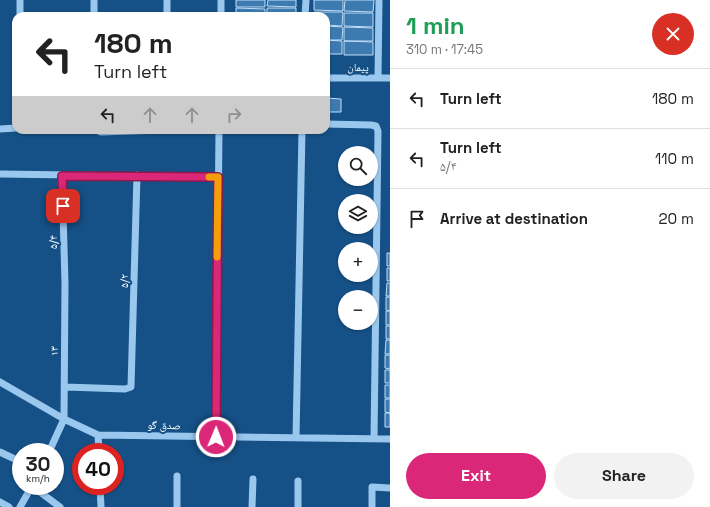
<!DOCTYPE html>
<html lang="en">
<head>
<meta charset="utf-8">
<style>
  :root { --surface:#fff; --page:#f2f2f2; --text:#222; --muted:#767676; --line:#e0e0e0; --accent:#db2777 }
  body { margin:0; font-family:"Space Grotesk","Noto Naskh Arabic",sans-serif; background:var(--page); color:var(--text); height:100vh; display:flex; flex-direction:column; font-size:15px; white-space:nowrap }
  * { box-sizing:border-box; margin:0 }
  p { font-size:13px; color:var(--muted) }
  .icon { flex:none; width:22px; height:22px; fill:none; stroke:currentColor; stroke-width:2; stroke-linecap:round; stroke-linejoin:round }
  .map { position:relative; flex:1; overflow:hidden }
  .side { display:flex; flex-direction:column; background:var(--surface); width:320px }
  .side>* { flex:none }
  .guide { position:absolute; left:12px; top:12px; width:318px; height:122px; border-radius:12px; box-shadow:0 1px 3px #0004; background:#fff; color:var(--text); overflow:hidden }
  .buttons { position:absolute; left:338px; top:146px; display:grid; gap:8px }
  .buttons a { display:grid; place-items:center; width:40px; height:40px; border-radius:50%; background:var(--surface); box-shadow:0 1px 3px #0004; font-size:20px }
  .speed { position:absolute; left:12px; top:443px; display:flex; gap:8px; font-size:20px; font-weight:700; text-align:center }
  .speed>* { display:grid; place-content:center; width:52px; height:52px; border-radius:50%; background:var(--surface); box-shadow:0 1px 3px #0004; line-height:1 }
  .speed small { font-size:10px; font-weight:400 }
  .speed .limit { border:6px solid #d22; background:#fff; color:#111 }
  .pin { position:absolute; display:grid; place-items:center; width:34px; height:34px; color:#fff; margin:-17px; border-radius:8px; box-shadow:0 2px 6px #0006 }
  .me { position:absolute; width:44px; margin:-22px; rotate:1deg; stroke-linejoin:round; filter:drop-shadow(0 0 3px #0008) }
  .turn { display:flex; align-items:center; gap:14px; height:84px; padding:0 16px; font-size:18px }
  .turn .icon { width:52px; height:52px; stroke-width:2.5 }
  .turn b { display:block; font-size:28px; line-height:34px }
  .lanes { display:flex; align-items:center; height:38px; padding:0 16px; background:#0003; justify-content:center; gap:20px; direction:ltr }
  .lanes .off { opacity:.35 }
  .round { display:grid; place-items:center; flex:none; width:42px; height:42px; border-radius:21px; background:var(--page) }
  .head { display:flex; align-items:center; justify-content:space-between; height:68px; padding:0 16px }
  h1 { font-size:24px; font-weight:700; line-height:30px; color:#1e9e55 }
  .cta { display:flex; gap:8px; margin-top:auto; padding:8px 16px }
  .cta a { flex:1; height:46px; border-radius:24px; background:var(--accent); color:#fff; font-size:16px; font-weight:700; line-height:46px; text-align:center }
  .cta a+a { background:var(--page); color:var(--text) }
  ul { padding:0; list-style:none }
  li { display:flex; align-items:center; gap:12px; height:60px; padding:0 16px; border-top:1px solid var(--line) }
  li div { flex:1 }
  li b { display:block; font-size:15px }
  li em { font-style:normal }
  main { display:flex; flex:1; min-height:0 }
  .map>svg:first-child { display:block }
</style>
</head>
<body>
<main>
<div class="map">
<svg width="390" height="507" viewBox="0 0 390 507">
  <rect width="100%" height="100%" fill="#155086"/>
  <path fill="#3d7ab0" stroke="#c0dffa" d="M 236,0 L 265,0 L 265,7 L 236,7 Z
    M 268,0 L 296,0 L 296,7 L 267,6 Z
    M 314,0 L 343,0 L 343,11 L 314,10 Z
    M 345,0 L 374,0 L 373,12 L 344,11 Z
    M 236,8 L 265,9 L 265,16 L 236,16 Z
    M 267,8 L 296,8 L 296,16 L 267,16 Z
    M 314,12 L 343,12 L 342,26 L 326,25 L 326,16 L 314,16 Z
    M 344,13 L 373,13 L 373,27 L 344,26 Z
    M 326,26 L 343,27 L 342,40 L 326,40 Z
    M 344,27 L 373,28 L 373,41 L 344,41 Z
    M 326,40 L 342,41 L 342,54 L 326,54 Z
    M 344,41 L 373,42 L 373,55 L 344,55 Z
    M 326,98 L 341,99 L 341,112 L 326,112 Z
    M 387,253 L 390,253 L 390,266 L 387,266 Z
    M 387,268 L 390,268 L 390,281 L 387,281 Z
    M 387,283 L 390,283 L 390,296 L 386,296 Z
    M 386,297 L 390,297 L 390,311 L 386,310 Z
    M 386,311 L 390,311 L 390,325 L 386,325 Z
    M 386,326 L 390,326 L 390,339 L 386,339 Z
    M 386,340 L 390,340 L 390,354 L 385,354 Z
    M 385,355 L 390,355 L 390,369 L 385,368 Z
    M 385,370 L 390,370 L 390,383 L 385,383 Z
    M 385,385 L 390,385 L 390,398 L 385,398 Z
    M 385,399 L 390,399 L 390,413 L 385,412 Z
    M 385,413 L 390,413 L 390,427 L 385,427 Z"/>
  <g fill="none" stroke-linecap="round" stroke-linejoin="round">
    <path stroke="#9ac7ee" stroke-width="7" d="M 167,0 L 167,16
      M 20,16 L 20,0
      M 94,16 L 94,0
      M 221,16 L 221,0
      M 305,16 L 306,0
      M 326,78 L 390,78
      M 378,78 L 379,0
      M 326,124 L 371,125 L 376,126 L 378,131 L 374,439
      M 0,129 L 16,128
      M 96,130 L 101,132 L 162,130
      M 0,174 L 218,177
      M 0,382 L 64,419 L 98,435 L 390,439
      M 65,387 L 125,389 L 131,387 L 137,175
      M 98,435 L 99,452
      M 216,437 L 219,130
      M 296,438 L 302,130
      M 0,452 L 21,462
      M 49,452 L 64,419 L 65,283 L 62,176
      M 32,486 L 60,507
      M 100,486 L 101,507
      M 0,502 L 9,507
      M 20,507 L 32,486
      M 177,507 L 177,476
      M 252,507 L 253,479
      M 298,507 L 298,481
      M 372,507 L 372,487 L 390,488"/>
  </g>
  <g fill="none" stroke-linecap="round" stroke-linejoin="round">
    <g stroke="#8e194d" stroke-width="10">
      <path id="route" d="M 63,206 L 62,176 L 218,177 L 216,437"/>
    </g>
    <use href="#route" stroke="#db2777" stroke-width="7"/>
    <path stroke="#f59e0b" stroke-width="7" d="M 209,177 L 218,177 L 217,257"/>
  </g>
  <g text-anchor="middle" stroke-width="4" stroke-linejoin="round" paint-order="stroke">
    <g font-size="11" fill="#fff" stroke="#155086">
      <text transform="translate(358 67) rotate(1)" y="4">پیمان</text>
      <text transform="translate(53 242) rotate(-91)" y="4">۵/۴</text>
      <text transform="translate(124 281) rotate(-89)" y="4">۵/۲</text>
      <text transform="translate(54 351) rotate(-90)" y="4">۱۳</text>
      <text transform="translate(164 425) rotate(1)" y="4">صدق گو</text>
    </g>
  </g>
</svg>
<div class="buttons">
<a><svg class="icon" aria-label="search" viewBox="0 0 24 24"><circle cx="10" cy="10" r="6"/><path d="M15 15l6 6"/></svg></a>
<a><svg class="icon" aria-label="layers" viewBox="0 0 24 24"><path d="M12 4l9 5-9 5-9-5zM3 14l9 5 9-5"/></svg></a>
<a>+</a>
<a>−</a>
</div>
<div class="speed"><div>30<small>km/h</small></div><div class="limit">40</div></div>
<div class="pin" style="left:63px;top:206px;background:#d93025"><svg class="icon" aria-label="arrive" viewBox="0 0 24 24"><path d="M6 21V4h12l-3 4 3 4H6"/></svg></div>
<svg class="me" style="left:216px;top:437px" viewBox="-20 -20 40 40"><circle r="17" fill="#db2777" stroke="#fff" stroke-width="3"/><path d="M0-11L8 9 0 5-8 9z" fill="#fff"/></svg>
<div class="guide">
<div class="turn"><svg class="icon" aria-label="left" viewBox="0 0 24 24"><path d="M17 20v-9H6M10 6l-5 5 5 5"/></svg><div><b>180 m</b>Turn left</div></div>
<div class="lanes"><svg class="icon" aria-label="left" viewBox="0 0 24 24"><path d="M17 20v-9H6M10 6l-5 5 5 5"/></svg><svg class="icon off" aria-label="ahead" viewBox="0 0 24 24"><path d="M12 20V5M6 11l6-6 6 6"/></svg><svg class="icon off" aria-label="ahead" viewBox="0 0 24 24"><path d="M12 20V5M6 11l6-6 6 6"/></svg><svg class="icon off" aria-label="right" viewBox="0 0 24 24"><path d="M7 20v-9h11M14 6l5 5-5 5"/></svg></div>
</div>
</div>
<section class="side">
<div class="head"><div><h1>1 min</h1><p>310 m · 17:45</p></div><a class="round" style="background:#d93025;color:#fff"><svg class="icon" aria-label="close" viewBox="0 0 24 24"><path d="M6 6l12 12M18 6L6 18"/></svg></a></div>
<ul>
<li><svg class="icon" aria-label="left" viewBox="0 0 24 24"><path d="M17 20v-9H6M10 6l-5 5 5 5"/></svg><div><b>Turn left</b></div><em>180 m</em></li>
<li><svg class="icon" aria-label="left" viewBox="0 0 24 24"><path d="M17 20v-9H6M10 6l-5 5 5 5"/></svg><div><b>Turn left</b><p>۵/۴</p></div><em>110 m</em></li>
<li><svg class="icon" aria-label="arrive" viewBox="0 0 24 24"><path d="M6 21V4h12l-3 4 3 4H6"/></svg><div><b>Arrive at destination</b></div><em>20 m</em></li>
</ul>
<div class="cta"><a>Exit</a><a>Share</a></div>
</section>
</main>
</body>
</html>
